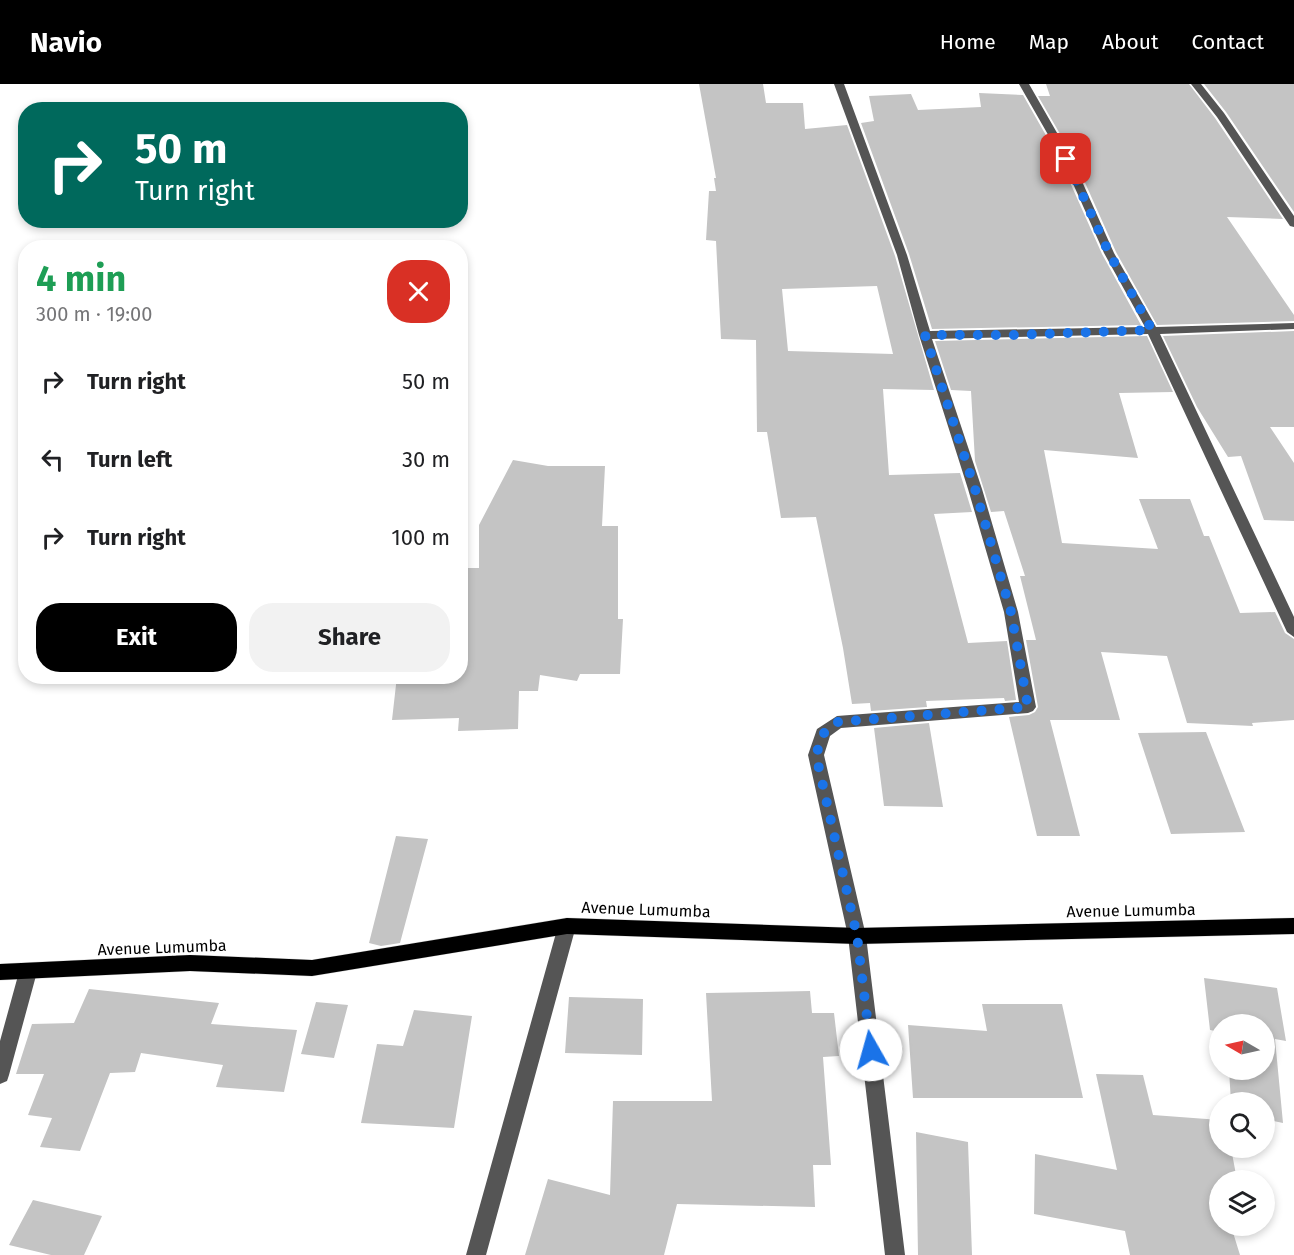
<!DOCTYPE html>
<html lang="en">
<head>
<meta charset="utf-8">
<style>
  :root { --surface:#fff; --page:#f2f2f2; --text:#202124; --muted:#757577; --accent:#000 }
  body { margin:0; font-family:"Fira Sans",sans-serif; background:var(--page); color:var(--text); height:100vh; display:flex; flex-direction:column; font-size:22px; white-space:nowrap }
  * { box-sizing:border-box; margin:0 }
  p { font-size:20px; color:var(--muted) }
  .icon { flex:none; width:33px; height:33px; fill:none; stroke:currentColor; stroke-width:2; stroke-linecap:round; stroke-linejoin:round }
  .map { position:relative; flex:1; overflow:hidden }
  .side { position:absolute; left:18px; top:156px; width:450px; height:444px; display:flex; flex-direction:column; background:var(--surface); border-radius:24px; box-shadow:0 3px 9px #0003 }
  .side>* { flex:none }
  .guide { position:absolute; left:18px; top:18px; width:450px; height:126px; border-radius:24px; box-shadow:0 3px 9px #0003; background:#00695c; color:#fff; overflow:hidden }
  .needle { width:39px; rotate:279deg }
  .controls { position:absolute; left:1209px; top:930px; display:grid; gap:12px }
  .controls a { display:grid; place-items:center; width:66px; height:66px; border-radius:50%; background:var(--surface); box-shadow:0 3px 9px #0003; font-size:30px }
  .pin { position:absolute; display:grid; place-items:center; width:51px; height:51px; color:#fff; margin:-26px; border-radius:12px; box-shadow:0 3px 9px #0006 }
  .me { position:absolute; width:66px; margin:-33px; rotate:353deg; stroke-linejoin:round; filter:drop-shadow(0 0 4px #0008) }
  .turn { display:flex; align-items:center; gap:21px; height:126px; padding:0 18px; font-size:27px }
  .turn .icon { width:78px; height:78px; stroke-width:2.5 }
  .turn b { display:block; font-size:42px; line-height:51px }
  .round { display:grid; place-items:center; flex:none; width:63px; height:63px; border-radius:24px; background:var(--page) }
  .overview { display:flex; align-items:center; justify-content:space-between; height:102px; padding:0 18px }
  h1 { font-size:36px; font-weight:700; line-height:45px; color:#1e9e55 }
  .primary-button { display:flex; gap:12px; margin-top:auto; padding:12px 18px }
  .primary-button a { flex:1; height:69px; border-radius:24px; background:var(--accent); color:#fff; font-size:24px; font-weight:700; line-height:69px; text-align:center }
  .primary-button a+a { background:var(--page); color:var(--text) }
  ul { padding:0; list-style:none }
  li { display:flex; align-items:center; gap:18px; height:78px; padding:0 18px }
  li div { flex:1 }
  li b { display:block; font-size:22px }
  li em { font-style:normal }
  header { display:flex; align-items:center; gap:36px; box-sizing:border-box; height:84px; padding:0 30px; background:var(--accent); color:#fff }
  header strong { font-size:28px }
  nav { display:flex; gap:33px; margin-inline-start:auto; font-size:21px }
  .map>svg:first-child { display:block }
</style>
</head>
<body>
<header>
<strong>Navio</strong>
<nav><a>Home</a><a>Map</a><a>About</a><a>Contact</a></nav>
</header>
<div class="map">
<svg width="1294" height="1171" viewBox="0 0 1294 1171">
  <rect width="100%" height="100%" fill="#fff"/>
  <path fill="#c4c4c4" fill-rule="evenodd" d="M 699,0 L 763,0 L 766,19 L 803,19 L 805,45 L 847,41 L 895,172 L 934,306 L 883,305 L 889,391 L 960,389 L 972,428 L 934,430 L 968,559 L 1007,557 L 1016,616 L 1005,617 L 1004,614 L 926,617 L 927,623 L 871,627 L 870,619 L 852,620 L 843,564 L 816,433 L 781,434 L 767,348 L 757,348 L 756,256 L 721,255 L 716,157 L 706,156 L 709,107 L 716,107 L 714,94 L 716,94 ZM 877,202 L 893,270 L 788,267 L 782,205 Z
    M 1046,0 L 1189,0 L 1215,34 L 1283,135 L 1227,133 L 1294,231 L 1294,237 L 1157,241 L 1116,168 L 1074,74 L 1038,12 L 1050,12 Z
    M 1204,0 L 1294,0 L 1294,128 L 1226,28 Z
    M 979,9 L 1023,11 L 1060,76 L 1102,170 L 1141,241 L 932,245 L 909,170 L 861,39 L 874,37 L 869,12 L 911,10 L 918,26 L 981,23 Z
    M 1294,247 L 1294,343 L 1270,343 L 1294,379 L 1294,437 L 1264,436 L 1241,372 L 1228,373 L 1197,323 L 1163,252 Z
    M 1147,252 L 1173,308 L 1119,309 L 1138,374 L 1044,366 L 1062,459 L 1158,465 L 1139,415 L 1190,415 L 1204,452 L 1209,452 L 1240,529 L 1275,528 L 1285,549 L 1294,555 L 1294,636 L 1252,639 L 1253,642 L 1187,639 L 1167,572 L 1101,568 L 1120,636 L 1050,636 L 1080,752 L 1037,752 L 1009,633 L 1029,631 L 1035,628 L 1038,623 L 1026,556 L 1036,556 L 1020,492 L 1025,492 L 1004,427 L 991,428 L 975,377 L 971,307 L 951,306 L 935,257 Z
    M 513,376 L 548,382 L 605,382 L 602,442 L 618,442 L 618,535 L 623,535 L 620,590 L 580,590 L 577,597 L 540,591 L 538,607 L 519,607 L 518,645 L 458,647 L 459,634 L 392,636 L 397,592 L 460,592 L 460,484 L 479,484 L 479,441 Z
    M 929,639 L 943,723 L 884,722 L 874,644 Z
    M 1206,648 L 1245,748 L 1171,750 L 1138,649 Z
    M 396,752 L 428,755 L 400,859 L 381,862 L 369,859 Z
    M 1204,894 L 1277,904 L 1286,957 L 1275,955 L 1283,1039 L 1264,1035 L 1264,1018 L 1231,1018 L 1229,986 L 1264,986 L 1264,940 L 1220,940 L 1220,948 L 1210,946 Z
    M 89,905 L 219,919 L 211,940 L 297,946 L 284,1008 L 216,1003 L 223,981 L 141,969 L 135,988 L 110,989 L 80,1067 L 40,1063 L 52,1034 L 28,1031 L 44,990 L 16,990 L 32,940 L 74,939 Z
    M 810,907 L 812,929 L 834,929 L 839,972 L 823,973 L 831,1081 L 813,1081 L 815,1123 L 677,1120 L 664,1171 L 525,1171 L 548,1095 L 610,1111 L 613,1017 L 712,1017 L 706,909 Z
    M 569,913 L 643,915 L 642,971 L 565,969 Z
    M 316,918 L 348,921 L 334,974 L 301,970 Z
    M 982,920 L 1062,920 L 1083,1014 L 913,1014 L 908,941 L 987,947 Z
    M 414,926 L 472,932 L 454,1044 L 361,1039 L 377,960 L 403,962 Z
    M 1096,990 L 1143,991 L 1153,1031 L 1220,1036 L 1220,1064 L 1231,1064 L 1237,1096 L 1218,1096 L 1220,1142 L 1231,1142 L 1240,1171 L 1130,1171 L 1125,1147 L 1034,1130 L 1035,1070 L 1117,1086 Z
    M 916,1048 L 968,1058 L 972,1171 L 918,1171 Z
    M 33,1116 L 102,1132 L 84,1171 L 51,1171 L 9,1161 Z"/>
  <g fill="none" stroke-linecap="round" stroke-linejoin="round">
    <g stroke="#dbdbdb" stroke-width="1">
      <path id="major" d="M 567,834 L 857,844 L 1294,834 L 1294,850 L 857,860 L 567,850 L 312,892 L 190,887 L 0,896 L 0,880 L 190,871 L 312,876 Z"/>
    </g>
    <path fill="#555" fill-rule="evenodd" d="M 834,0 L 844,0 L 907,171 L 930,247 L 1145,243 L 1104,169 L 1062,75 L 1019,0 L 1029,0 L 1072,75 L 1114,169 L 1156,243 L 1294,239 L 1294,245 L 1160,250 L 1294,533 L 1294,553 L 1287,548 L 1148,250 L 932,255 L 982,405 L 1018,528 L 1036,623 L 1033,627 L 1028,629 L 841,644 L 830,652 L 824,671 L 866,852 L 905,1171 L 885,1171 L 848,852 L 808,671 L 817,645 L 837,632 L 1019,618 L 1004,528 L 968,405 L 919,251 L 897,171 Z
      M 1191,0 L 1201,0 L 1224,29 L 1294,132 L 1294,143 L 1290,142 L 1217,33 Z
      M 567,834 L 573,837 L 576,842 L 486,1171 L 466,1171 L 558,842 L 561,837 Z
      M 28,880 L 34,882 L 37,888 L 9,991 L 7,997 L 0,1000 L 0,957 L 19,888 L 22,882 Z"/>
    <use href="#major" fill="#000" fill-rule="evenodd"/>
  </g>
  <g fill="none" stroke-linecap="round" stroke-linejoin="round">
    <path stroke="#1a73e8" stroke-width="10" stroke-dasharray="0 18" d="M 871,966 L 857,852 L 816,671 L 823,650 L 837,638 L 1028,623 L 1011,528 L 975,405 L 925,251 L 1014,251 L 1152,246 L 1109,169 L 1066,75"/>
  </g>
  <g text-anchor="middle" stroke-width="5" stroke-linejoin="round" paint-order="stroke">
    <g font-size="16" fill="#000" stroke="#fff">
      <text transform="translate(646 825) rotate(2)" y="6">Avenue Lumumba</text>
      <text transform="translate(1131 826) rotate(-1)" y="6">Avenue Lumumba</text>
      <text transform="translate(162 863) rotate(-2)" y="6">Avenue Lumumba</text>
    </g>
  </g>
</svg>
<div class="controls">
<a><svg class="needle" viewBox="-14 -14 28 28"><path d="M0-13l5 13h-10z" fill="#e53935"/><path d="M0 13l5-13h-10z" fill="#757577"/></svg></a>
<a><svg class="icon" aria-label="search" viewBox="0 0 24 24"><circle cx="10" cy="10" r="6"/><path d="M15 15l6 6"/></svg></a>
<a><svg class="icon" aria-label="layers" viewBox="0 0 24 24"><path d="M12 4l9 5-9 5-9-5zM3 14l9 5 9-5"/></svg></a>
</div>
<div class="pin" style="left:1066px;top:75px;background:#d93025"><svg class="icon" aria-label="arrive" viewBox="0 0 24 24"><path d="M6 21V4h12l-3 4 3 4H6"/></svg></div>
<svg class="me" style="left:871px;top:966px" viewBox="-20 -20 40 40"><circle r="19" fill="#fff"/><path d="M0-13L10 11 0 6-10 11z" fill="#1a73e8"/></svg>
<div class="guide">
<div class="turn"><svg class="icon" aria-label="right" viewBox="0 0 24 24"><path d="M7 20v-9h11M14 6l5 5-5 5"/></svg><div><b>50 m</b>Turn right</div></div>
</div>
<section class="side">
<div class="overview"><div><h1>4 min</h1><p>300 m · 19:00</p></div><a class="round" style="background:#d93025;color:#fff"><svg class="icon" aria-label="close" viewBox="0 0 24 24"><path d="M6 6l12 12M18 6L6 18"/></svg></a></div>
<ul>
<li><svg class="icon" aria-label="right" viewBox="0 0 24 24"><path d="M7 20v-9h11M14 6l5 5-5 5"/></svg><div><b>Turn right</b></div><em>50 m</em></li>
<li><svg class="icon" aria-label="left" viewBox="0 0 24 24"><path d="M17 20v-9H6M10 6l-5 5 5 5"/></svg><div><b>Turn left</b></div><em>30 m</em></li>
<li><svg class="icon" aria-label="right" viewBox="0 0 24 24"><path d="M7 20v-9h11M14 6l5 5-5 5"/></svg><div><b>Turn right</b></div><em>100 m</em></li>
</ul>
<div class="primary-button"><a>Exit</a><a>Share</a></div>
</section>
</div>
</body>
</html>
